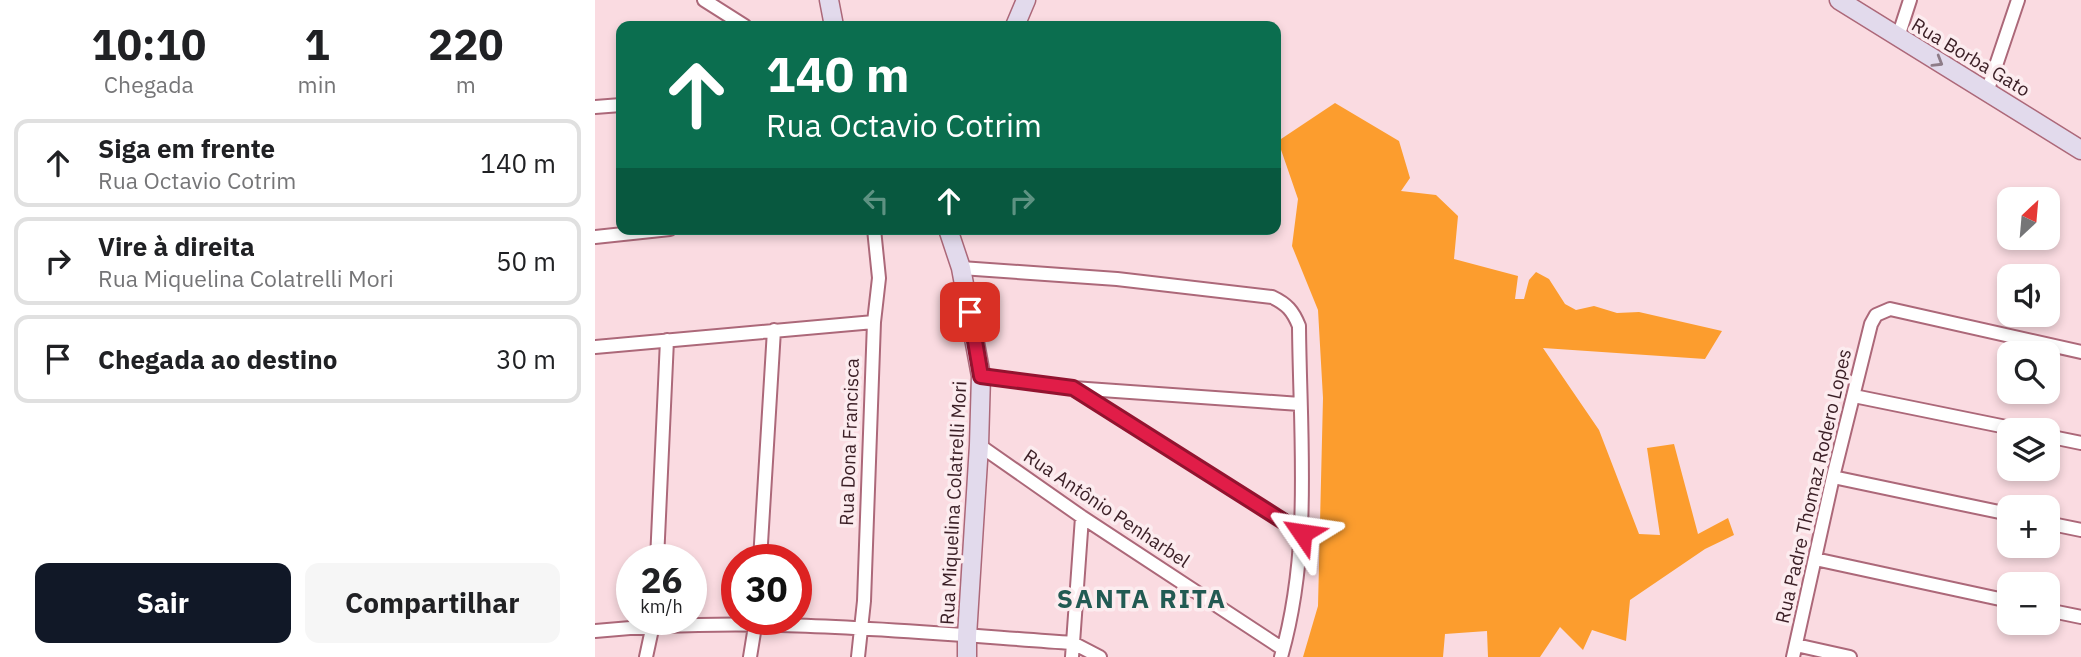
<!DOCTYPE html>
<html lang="pt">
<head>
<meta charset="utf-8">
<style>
  :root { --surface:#fff; --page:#f6f6f6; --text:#202124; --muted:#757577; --line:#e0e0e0; --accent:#111827 }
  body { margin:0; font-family:"IBM Plex Sans",sans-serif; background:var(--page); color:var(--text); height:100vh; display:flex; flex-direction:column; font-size:26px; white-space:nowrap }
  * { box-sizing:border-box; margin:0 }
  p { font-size:23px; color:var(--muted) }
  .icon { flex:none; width:38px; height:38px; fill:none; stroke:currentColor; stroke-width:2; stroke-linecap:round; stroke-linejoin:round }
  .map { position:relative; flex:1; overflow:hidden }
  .drawer { display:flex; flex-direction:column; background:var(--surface); width:595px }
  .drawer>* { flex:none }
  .guide { position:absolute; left:21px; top:21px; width:665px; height:214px; border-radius:14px; box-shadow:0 4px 10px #0003; background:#0b6e4f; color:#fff; overflow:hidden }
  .needle { width:46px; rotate:26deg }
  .controls { position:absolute; left:1402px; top:187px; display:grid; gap:14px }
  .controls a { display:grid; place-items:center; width:63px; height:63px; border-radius:14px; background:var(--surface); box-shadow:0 4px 10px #0003; font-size:35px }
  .speed { position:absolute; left:21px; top:544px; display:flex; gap:14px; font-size:35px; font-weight:700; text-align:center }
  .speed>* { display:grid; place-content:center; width:91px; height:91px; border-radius:50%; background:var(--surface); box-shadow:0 4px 10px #0003; line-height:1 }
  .speed small { font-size:18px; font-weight:400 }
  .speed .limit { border:10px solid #d22; background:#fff; color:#111 }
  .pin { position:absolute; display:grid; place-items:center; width:60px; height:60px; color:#fff; margin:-30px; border-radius:14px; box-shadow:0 4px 10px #0006 }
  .me { position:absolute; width:77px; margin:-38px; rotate:302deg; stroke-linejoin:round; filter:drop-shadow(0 0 5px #0008) }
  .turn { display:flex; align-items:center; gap:24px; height:147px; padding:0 35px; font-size:32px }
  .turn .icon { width:91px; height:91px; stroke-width:2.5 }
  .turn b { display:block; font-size:49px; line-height:60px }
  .lanes { display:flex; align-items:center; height:66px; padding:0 35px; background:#0003; justify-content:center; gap:35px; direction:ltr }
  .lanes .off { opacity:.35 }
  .eta { display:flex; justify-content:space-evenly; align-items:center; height:119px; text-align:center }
  .eta b { font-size:42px; font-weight:700; line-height:49px }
  .primary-button { display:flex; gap:14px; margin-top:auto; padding:14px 35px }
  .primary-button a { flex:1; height:80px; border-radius:14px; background:var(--accent); color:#fff; font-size:28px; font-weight:700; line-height:80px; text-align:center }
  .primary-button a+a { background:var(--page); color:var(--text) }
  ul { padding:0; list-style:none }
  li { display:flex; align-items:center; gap:21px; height:88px; margin:0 14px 10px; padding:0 21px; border:4px solid var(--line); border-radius:14px }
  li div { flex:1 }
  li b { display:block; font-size:26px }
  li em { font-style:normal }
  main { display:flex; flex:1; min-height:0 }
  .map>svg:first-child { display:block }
</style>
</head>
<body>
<main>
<section class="drawer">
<div class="eta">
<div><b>10:10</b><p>Chegada</p></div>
<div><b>1</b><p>min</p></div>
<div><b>220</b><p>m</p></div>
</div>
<ul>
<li><svg class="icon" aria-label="ahead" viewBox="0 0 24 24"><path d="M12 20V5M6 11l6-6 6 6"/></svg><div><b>Siga em frente</b><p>Rua Octavio Cotrim</p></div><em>140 m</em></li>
<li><svg class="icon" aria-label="right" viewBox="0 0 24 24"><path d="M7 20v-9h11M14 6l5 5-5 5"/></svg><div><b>Vire à direita</b><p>Rua Miquelina Colatrelli Mori</p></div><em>50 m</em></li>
<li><svg class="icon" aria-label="arrive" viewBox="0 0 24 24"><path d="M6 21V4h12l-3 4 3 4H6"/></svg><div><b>Chegada ao destino</b></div><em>30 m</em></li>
</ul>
<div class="primary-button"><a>Sair</a><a>Compartilhar</a></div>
</section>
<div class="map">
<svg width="1486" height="657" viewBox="0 0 1486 657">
  <rect width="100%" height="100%" fill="#fadbe1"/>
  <path fill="#fc9d2e" d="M 740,103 L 804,141 L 815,178 L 806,191 L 841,195 L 863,216 L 859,259 L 923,276 L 920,299 L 929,299 L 934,280 L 941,272 L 954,279 L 970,304 L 981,310 L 999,306 L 1022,313 L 1044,312 L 1127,331 L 1110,359 L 948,348 L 1004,430 L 1044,534 L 1065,535 L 1052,448 L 1079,444 L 1103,534 L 1133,518 L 1139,535 L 1110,549 L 1035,600 L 1031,641 L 997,630 L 988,650 L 965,627 L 945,657 L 893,657 L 892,631 L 850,634 L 848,657 L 708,657 L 723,606 L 728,398 L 723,310 L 697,246 L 703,199 L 683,141 Z"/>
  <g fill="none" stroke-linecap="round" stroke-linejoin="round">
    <g stroke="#ac6879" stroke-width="16">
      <path id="street" d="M 109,0 L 150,26
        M 1303,37 L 1315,0
        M 1392,92 L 1423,0
        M 0,107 L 26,105
        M 0,237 L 75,229
        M 366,268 L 522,279 L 677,297 C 692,304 698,311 704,326 C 705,437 717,549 686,657
        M 0,347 L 279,322
        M 386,376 L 478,388 L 705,404
        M 479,389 L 707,533
        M 1259,396 L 1426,430
        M 1452,436 L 1486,443
        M 384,445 L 487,517 L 688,649
        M 1238,477 L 1414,514
        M 1452,523 L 1486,530
        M 1220,559 L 1414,601
        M 62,560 L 72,340
        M 165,560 L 179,330
        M 1452,610 L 1486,617
        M 0,631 C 158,615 319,632 478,643 L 505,657
        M 1201,645 L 1255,657
        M 51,657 L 59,620
        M 155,657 L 161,620
        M 263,657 L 269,601 L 279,322 L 284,278 L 279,229
        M 477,657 L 487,517
        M 1198,657 L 1238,477 L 1276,324 L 1281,315 L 1295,309 L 1486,352"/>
    </g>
    <g stroke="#ac6879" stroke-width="21">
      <path id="secondary" d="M 234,0 L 239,26
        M 1244,0 L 1486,150
        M 420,26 L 431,0
        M 353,229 L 366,268 L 386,376 L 384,445 L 372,636 L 372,657"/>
    </g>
    <use href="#street" stroke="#fff" stroke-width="12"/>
    <use href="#secondary" stroke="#e2daec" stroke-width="18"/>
  </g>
  <defs><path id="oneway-chevron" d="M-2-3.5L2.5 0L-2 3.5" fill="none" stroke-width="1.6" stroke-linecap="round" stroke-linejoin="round" transform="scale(1.75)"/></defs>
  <use stroke="#8e7c88" href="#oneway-chevron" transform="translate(1343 62) rotate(31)"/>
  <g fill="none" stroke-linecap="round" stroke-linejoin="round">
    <g stroke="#92132f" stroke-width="18">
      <path id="route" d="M 375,312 L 386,376 L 478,388 L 707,533"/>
    </g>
    <use href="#route" stroke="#e11d48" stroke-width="12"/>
  </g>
  <g text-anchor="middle" stroke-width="7" stroke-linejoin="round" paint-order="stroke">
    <g font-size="19" fill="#3a1e25" stroke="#fcecef">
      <text transform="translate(1376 57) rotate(31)" y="7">Rua Borba Gato</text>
      <text transform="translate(254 442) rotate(-88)" y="7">Rua Dona Francisca</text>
      <text transform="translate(1218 486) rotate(-77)" y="7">Rua Padre Thomaz Rodero Lopes</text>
      <text transform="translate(358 503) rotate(-87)" y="7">Rua Miquelina Colatrelli Mori</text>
      <text transform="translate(512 508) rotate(34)" y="7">Rua Antônio Penharbel</text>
    </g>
    <g font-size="26" font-weight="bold" letter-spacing="2" fill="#225a53" stroke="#fcecef">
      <text x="547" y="608">SANTA RITA</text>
    </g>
  </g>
</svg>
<div class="controls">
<a><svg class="needle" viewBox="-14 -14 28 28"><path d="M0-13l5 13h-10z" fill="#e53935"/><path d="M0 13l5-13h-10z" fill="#757577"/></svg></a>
<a><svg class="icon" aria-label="sound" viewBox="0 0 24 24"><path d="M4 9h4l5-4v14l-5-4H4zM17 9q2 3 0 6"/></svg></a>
<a><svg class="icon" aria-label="search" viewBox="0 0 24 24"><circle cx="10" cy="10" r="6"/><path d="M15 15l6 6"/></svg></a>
<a><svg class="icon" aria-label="layers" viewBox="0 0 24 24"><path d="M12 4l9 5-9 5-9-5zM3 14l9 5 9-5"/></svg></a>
<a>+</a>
<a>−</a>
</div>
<div class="speed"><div>26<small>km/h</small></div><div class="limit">30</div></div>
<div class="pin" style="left:375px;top:312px;background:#d93025"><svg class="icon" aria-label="arrive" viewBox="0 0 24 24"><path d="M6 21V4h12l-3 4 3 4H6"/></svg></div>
<svg class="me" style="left:707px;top:533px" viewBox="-20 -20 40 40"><path d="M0-17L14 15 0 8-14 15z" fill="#e11d48" stroke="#fff" stroke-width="4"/></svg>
<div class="guide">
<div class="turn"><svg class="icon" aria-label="ahead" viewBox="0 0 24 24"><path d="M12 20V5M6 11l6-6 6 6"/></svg><div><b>140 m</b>Rua Octavio Cotrim</div></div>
<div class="lanes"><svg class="icon off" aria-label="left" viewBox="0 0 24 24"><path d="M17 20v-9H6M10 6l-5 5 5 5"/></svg><svg class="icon" aria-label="ahead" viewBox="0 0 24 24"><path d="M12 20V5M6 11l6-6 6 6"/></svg><svg class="icon off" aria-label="right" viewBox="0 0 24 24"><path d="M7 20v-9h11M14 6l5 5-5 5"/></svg></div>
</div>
</div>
</main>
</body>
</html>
